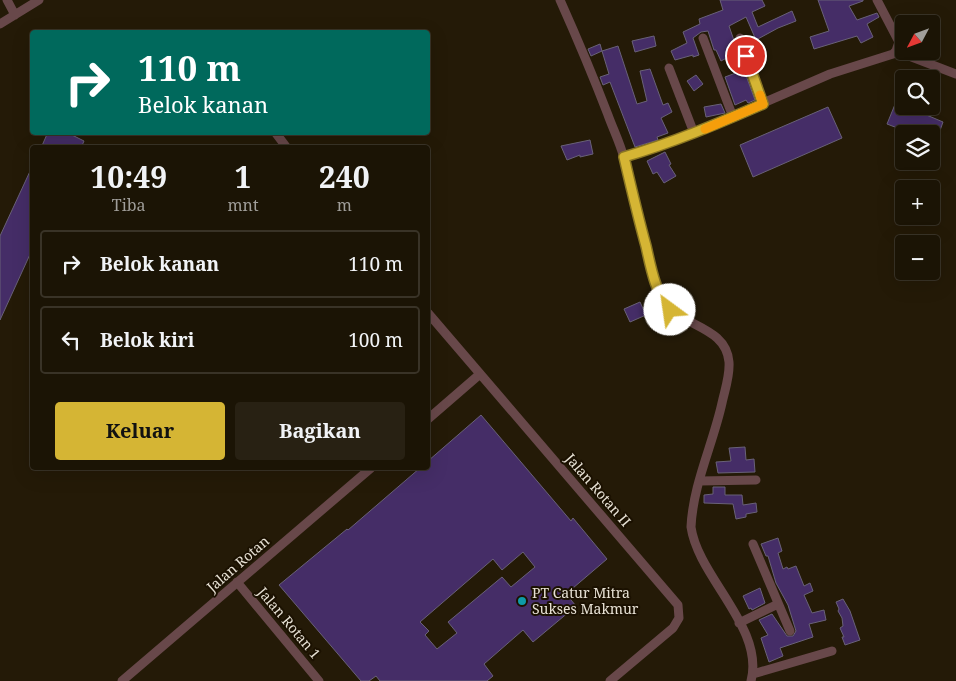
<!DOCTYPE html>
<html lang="id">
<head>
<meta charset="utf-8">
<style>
  :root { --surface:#1b1405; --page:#282113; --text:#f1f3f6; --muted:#a09e9a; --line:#393327; --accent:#d5b534 }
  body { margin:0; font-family:"Noto Serif",serif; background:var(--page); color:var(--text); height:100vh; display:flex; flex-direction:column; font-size:19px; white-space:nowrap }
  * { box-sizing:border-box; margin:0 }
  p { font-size:16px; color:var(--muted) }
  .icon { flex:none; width:28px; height:28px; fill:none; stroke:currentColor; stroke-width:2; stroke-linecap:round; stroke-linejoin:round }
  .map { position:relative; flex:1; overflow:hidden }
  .panel { position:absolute; left:30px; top:145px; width:400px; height:325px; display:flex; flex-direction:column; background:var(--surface); border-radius:5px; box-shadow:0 5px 20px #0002,0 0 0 1px var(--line) }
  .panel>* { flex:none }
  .hud { position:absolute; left:30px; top:30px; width:400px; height:105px; border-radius:5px; box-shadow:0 5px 20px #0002,0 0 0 1px var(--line); background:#00695c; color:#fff; overflow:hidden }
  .needle { width:32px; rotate:229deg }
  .fabs { position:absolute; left:895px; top:15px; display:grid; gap:10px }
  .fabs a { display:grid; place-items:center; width:45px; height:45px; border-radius:5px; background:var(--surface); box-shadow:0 5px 20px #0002,0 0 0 1px var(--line); font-size:25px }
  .pin { position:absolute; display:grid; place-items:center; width:42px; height:42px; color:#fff; margin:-21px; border:2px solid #fff; border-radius:50%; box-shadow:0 1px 5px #0007 }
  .me { position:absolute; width:55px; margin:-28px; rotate:329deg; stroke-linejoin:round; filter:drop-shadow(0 0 4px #0008) }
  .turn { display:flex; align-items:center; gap:18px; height:105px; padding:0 25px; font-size:22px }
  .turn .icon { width:65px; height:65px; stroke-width:2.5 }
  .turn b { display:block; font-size:35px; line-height:42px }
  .eta { display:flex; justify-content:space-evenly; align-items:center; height:85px; text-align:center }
  .eta b { font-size:30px; font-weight:700; line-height:35px }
  .primary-button { display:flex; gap:10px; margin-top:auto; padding:10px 25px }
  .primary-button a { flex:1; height:58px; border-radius:5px; background:var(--accent); color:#111; font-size:20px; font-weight:700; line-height:58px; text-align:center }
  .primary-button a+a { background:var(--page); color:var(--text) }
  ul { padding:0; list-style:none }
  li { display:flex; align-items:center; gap:15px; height:68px; margin:0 10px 8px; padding:0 15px; border:2px solid var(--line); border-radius:5px }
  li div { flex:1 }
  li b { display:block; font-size:19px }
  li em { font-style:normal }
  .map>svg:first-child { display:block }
</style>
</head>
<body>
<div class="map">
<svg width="956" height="681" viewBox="0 0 956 681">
  <rect width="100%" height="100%" fill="#241a07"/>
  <path fill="#452d67" stroke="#696178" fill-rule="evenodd" d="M 720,0 L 762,0 L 765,6 L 752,12 L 758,27 L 792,11 L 796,21 L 778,28 L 756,40 L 746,17 L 729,26 L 738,52 L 721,61 L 716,50 L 714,50 L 708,31 L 701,32 L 693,38 L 699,55 L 693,57 L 693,55 L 675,60 L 671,51 L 687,43 L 683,32 L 700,24 L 699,19 L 723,10 Z
    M 818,0 L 863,0 L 863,1 L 849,6 L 857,20 L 877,13 L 879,17 L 867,24 L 873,37 L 861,43 L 857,36 L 814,49 L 810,37 L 829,31 Z
    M 654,36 L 656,46 L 635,52 L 632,41 Z
    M 600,44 L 602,51 L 618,46 L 637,104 L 647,101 L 640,71 L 650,69 L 663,105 L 668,103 L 672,112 L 661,118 L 668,133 L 657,137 L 658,140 L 635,147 L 610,82 L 603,85 L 600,77 L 609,74 L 602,51 L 591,56 L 588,49 Z
    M 744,70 L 755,100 L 748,103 L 746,100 L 735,105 L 725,77 Z
    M 696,75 L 703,84 L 694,91 L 687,81 Z
    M 896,102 L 943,122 L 938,136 L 925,131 L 924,133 L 902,125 L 900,129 L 887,124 Z
    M 721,104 L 725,113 L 706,117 L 704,107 Z
    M 828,107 L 842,138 L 753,177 L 740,145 Z
    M 48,132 L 66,132 L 84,141 L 81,148 L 41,148 Z
    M 590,140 L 593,154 L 580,157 L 580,155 L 567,160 L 561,146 Z
    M 665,152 L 671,164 L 669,165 L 676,176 L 664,183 L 657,172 L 653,174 L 647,161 Z
    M 32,167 L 32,250 L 0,320 L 0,236 Z
    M 640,302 L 646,315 L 630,322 L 624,309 Z
    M 481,415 L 571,521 L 573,518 L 607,559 L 566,594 L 576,606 L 533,642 L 523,630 L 484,664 L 493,676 L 487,681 L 380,681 L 376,676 L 369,681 L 361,681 L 279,585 L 347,529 L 348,530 L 420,468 L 428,468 L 428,461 ZM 523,552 L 535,567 L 511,587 L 502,577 L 448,622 L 457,633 L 437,649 L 425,635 L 429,631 L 420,622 L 493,559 L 502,570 Z
    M 745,447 L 746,460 L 754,459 L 755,472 L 718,473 L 716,462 L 731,461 L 729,448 Z
    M 713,487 L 725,487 L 725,495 L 742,495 L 743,505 L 756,503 L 757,512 L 746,514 L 746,517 L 736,519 L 733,504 L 704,503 L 704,495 L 713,494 Z
    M 778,538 L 782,551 L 778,553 L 783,569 L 787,567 L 788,569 L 796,566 L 804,586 L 810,583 L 813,591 L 804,595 L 812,613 L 824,610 L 826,620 L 809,624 L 813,637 L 780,648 L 783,656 L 769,662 L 761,638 L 768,635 L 759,620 L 772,614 L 787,636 L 793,636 L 796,631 L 788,605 L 776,583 L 768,556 L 766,556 L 761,544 Z
    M 760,588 L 765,603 L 752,610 L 751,608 L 749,609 L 743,596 Z
    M 843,599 L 850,611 L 860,640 L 845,645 L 842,637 L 844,637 L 840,628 L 843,626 L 842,618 L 838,611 L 839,609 L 836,602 Z"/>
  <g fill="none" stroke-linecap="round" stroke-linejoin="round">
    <path stroke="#68484a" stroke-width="9" d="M 7,0 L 15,15
      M 560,0 C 577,38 593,76 608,115 C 613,129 620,143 624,158 C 633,190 640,224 648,257 C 652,270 655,284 661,297 C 676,327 726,324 729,362 C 730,376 725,389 722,403 C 713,444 693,484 691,527 C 698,577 765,628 751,681
      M 0,24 L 39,0
      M 703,38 L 733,117
      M 740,38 L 763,104
      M 896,51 L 956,74
      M 669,68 L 694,133
      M 275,132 L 287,148
      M 624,157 L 655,148 L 694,133 L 830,74 L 893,54 L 896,51 L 899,42 L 877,0
      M 428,313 L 678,605 L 679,618 L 673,628 L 610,681
      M 428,419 L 480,374
      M 700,481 L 756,480
      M 753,544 L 790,631
      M 237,582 L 319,681
      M 739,623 L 778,604
      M 753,674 L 832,651
      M 122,681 L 371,468"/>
  </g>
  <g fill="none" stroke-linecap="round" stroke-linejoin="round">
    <g stroke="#8a7622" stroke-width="12">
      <path id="route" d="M 670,310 C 655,292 651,268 646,246 C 638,217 631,187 624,157 C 672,143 717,124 763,104 L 746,56"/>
    </g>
    <use href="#route" stroke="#d5b534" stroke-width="9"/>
    <path stroke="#f59e0b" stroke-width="9" d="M 705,129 L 763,104 L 760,95"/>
  </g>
  <circle fill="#0f9aa8" stroke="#1b1101" stroke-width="2" cx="522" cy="601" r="5"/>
  <g text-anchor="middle" stroke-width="4" stroke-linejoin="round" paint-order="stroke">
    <g font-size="14" fill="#e7e1d4" stroke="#1b1101">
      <text transform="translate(598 490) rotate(49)" y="5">Jalan Rotan II</text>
      <text transform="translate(238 564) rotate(-41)" y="5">Jalan Rotan</text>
      <text transform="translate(289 623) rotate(50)" y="5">Jalan Rotan 1</text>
    </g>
    <g font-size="14" fill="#e7e1d4" stroke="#1b1101" text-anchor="start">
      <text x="532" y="598">PT Catur Mitra<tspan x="532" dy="16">Sukses Makmur</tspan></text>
    </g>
  </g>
</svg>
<div class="fabs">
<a><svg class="needle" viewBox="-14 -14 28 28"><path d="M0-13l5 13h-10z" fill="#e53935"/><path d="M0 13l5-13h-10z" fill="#a09e9a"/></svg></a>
<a><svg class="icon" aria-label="search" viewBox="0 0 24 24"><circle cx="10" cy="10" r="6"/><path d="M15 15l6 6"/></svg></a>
<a><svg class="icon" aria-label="layers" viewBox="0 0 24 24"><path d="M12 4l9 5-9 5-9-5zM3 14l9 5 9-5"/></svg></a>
<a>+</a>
<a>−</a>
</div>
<div class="pin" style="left:746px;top:56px;background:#d93025"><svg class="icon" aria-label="arrive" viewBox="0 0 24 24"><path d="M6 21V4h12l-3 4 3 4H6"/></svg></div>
<svg class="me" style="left:670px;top:310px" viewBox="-20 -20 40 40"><circle r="19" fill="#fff"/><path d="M0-13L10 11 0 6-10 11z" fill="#d5b534"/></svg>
<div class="hud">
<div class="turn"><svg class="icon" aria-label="right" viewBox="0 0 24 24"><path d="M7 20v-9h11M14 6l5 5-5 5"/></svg><div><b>110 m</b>Belok kanan</div></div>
</div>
<section class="panel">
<div class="eta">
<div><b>10:49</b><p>Tiba</p></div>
<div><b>1</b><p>mnt</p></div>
<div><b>240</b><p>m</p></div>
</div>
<ul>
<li><svg class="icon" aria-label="right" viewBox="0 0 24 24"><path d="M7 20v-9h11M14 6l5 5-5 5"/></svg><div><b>Belok kanan</b></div><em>110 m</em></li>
<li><svg class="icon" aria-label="left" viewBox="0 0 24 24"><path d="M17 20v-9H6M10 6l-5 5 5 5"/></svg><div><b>Belok kiri</b></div><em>100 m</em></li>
</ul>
<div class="primary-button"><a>Keluar</a><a>Bagikan</a></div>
</section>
</div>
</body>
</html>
